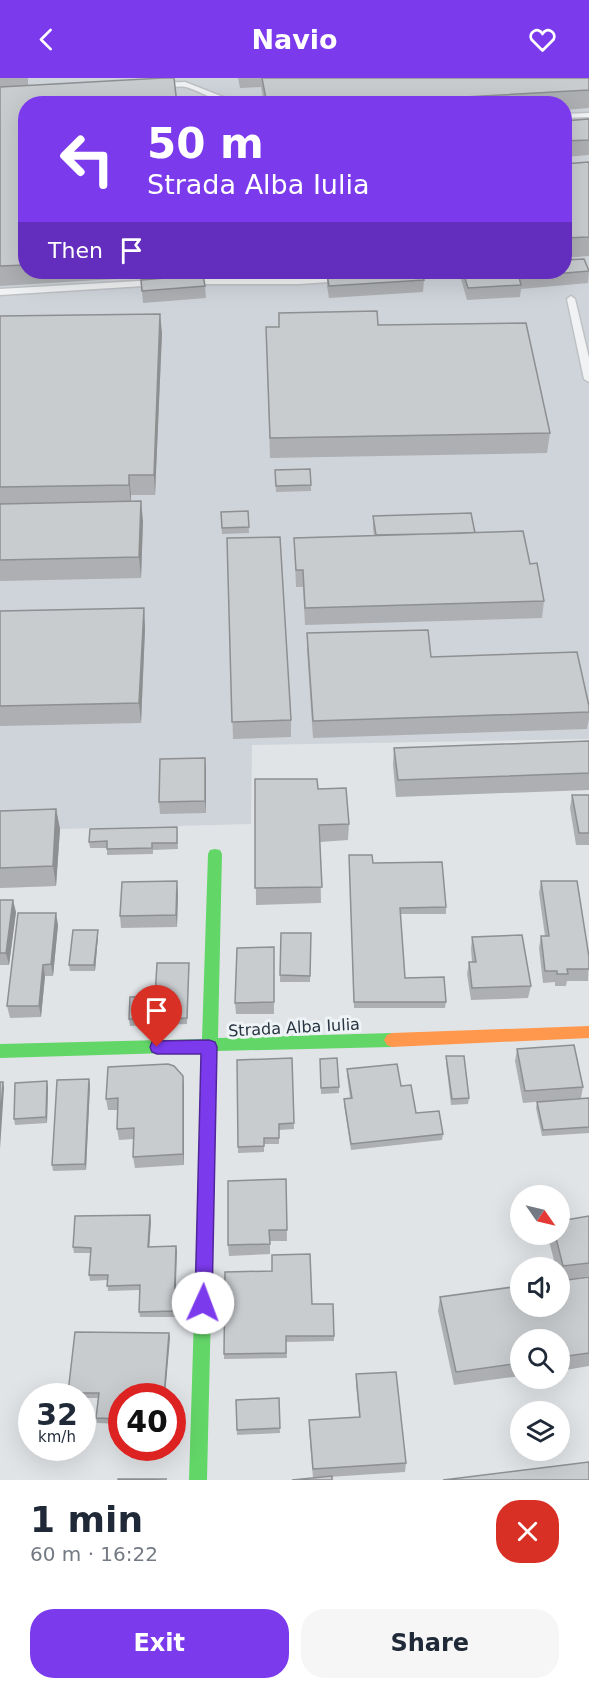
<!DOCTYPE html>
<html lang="en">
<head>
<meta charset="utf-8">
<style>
  :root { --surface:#fff; --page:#f6f6f7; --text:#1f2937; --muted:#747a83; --accent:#7c3aed }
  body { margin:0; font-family:"DejaVu Sans",sans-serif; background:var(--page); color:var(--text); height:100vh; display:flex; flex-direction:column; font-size:22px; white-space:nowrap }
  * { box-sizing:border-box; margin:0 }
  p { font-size:20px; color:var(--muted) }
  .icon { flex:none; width:33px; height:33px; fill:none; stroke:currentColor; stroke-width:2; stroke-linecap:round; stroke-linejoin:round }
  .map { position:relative; height:1402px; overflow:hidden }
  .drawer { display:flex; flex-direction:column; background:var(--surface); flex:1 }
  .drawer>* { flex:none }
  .top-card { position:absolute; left:18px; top:18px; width:554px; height:183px; border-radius:24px; box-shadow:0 6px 24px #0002; background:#7c3aed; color:#fff; overflow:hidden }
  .needle { width:39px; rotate:124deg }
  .buttons { position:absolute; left:510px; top:1107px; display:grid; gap:12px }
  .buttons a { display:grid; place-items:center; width:60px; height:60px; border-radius:50%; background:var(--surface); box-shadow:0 6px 24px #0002; font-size:30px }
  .speed { position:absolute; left:18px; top:1305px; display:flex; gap:12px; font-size:30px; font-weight:700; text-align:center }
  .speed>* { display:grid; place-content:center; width:78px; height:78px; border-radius:50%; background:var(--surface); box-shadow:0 6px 24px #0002; line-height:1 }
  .speed small { font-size:15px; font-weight:400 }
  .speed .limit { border:9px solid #d22; background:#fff; color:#111 }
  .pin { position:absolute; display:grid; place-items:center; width:51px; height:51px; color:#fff; margin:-62px -26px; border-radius:50% 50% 50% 0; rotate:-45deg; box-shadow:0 0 6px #0007 }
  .pin .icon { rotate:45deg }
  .me { position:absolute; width:66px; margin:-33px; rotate:2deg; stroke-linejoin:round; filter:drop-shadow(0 0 4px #0008) }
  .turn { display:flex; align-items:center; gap:21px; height:126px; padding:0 30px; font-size:27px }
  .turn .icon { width:78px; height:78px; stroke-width:2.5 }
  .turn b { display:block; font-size:42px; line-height:51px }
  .then { display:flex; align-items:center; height:57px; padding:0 30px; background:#0003; gap:12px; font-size:22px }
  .round { display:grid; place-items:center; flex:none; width:63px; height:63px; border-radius:24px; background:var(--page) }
  .head { display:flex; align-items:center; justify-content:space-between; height:102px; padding:0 30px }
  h1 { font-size:36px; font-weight:700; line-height:45px }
  .primary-button { display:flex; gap:12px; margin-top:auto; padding:12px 30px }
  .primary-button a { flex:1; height:69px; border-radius:24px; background:var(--accent); color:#fff; font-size:24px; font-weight:700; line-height:69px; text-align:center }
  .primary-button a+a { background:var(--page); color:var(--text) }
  header { display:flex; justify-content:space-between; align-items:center; height:78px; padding:0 30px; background:var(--accent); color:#fff; font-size:27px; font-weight:700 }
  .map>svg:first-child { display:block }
</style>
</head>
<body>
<header><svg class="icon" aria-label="back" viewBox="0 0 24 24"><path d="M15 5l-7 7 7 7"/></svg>Navio<svg class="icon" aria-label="heart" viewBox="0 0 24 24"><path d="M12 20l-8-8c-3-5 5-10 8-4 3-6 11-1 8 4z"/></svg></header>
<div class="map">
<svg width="589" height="1402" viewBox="0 0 589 1402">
  <rect width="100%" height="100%" fill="#e1e4e7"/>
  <path fill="#cfd4da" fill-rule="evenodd" d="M 0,0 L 589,0 L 589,661 L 252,667 L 251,746 L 60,751 L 56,808 L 0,810 ZM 26,26 L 564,26 L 564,194 L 26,194 Z"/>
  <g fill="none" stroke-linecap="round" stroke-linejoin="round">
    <g stroke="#bfc2c5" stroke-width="3">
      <path id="lane" d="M 185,4 L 236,24 L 237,26 C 217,26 204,14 186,9 C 176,7 166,12 157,7 L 161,5 Z
        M 589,35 L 589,39 L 564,40 L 564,36 Z
        M 407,194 L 467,194 L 463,197 L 404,199 L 404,195 Z
        M 342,198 L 345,199 L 345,203 L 299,206 L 189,206 L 185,203 L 189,200 Z
        M 156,202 L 159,203 L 159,207 L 0,217 L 0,211 Z
        M 571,218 L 575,221 L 589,280 L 589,304 L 584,301 L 567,221 Z"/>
    </g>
    <use href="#lane" fill="#f1f2f3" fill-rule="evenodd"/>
    <path fill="#63d668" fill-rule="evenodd" d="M 215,771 L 220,772 L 222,776 L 218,960 L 392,955 L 397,957 L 400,962 L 397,967 L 392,969 L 217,973 L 207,1402 L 189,1402 L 202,974 L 0,980 L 0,966 L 202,961 L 208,776 L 210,772 Z"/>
    <path fill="#ff974d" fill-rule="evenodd" d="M 589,948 L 589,960 L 392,969 L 387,967 L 384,962 L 387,957 L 392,955 Z"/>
  </g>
  <path fill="#adafb2" d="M 0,0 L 28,0 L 28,8 L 26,26 L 26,194 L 199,194 L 199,196 L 0,208 Z
    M 238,0 L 589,0 L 589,30 L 564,32 L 564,26 L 264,26 L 261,9 L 240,10 Z
    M 589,41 L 589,77 L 564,79 L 564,43 Z
    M 589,84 L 589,178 L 564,180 L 564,86 Z
    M 589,192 L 588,205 L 521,211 L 520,219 L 467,222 L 461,201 L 462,194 L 564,194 Z
    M 315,194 L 338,194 L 338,195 L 316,197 Z
    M 327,196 L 424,202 L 423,214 L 329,220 L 327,208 Z
    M 141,202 L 205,208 L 206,220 L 143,225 Z
    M 279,235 L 378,247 L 550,355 L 547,375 L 270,380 L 266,249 L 279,249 Z
    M 0,238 L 162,255 L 155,417 L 131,417 L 131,423 L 143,443 L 141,500 L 0,503 Z
    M 275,392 L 311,407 L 311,413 L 276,414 Z
    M 248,433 L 249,455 L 222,456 L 221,434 Z
    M 373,438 L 475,455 L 530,486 L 544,523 L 542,540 L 305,547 L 303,509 L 296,509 L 294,460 L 374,458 L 373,451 Z
    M 227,460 L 291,642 L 291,659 L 233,661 Z
    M 144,530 L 145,551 L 141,645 L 0,648 L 0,533 Z
    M 307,555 L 431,579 L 589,628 L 589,641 L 587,651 L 313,660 L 307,572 Z
    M 589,663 L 589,712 L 396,719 L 393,687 L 394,670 Z
    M 205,680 L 206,735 L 160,736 L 159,724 Z
    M 255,701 L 318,711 L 349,746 L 348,762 L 320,764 L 321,825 L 256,827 Z
    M 572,717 L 589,717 L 589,767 L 576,767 L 570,730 Z
    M 56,731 L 60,751 L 56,808 L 0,810 L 0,733 Z
    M 177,749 L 178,771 L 153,772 L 153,776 L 107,777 L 107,770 L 90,770 L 89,764 Z
    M 349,777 L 373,785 L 446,829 L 446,836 L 400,836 L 405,900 L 446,924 L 445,930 L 354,930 Z
    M 541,803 L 589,879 L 588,903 L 567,903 L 566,908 L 555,908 L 555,904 L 543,905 L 539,870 L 541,858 L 545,858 L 539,815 Z
    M 178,815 L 177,849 L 121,850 L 120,838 Z
    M 0,822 L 16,834 L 9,887 L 0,887 Z
    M 58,847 L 53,898 L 45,898 L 41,939 L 10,940 L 7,928 Z
    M 281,855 L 311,855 L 310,904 L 280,904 Z
    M 98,858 L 95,893 L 70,893 L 69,887 Z
    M 472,859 L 531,908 L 528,920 L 471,922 L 467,896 L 469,884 L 472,884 L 471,871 Z
    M 274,869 L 274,936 L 236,936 L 235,925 Z
    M 189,885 L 187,946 L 130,948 L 129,941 L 155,919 Z
    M 517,971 L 583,1009 L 581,1020 L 523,1025 L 515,983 Z
    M 446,978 L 469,1020 L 468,1026 L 451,1027 L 446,984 Z
    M 292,980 L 294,1051 L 279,1052 L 279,1066 L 264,1066 L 264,1074 L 238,1075 L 237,982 Z
    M 320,987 L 339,1009 L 339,1015 L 321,1016 Z
    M 347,991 L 401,1008 L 416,1035 L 443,1056 L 442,1062 L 351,1072 L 344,1027 L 344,1021 L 350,1020 L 347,997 Z
    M 183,998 L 184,1009 L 184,1087 L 135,1090 L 133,1079 L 134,1061 L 119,1062 L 117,1051 L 118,1032 L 108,1032 L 106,1021 Z
    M 90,1007 L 86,1092 L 53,1093 L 52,1087 Z
    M 48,1009 L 47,1045 L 15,1047 L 14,1041 Z
    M 589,1020 L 589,1055 L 542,1058 L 536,1030 L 537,1024 Z
    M 286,1101 L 287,1163 L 270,1163 L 270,1176 L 229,1178 L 228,1167 Z
    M 589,1138 L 589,1198 L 560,1203 L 560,1190 L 556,1190 L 548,1159 L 548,1156 L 560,1156 Z
    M 151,1143 L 149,1169 L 176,1168 L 175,1239 L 140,1239 L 139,1234 L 140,1212 L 108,1213 L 107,1202 L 90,1203 L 89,1197 L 91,1175 L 74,1175 L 73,1169 Z
    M 589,1199 L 589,1288 L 560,1293 L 560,1262 L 520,1262 L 520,1298 L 454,1307 L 438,1233 L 440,1219 Z
    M 312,1226 L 334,1258 L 334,1263 L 286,1264 L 287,1280 L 224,1281 L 224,1276 Z
    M 170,1260 L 122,1318 L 122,1346 L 97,1345 L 96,1340 L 98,1320 L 82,1320 L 82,1318 L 69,1318 L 68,1315 Z
    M 356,1296 L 406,1385 L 405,1394 L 313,1400 L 309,1352 L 309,1342 L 359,1339 L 356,1306 Z
    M 279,1320 L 280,1355 L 237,1357 L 236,1322 Z"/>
  <path fill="#8d8f91" d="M 160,236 L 162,255 L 155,417 L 154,397 Z
    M 129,397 L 131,417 L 131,427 L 129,407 Z
    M 141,423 L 143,443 L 141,500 L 139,479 Z
    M 144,530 L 145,551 L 141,645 L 139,625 Z
    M 205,680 L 206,692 L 206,735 L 205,723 Z
    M 56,731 L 60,751 L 56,808 L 53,788 Z
    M 177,803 L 178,815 L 177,849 L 176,837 Z
    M 13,822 L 16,834 L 9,887 L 6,875 Z
    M 56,835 L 58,847 L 53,898 L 51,886 Z
    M 98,852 L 98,858 L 95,893 L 94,887 Z
    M 43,887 L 45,898 L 41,939 L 39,928 Z
    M 183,998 L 184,1009 L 184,1087 L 183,1076 Z
    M 89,1001 L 90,1007 L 86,1092 L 85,1086 Z
    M 47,1003 L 48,1009 L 47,1045 L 46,1039 Z
    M 3,1004 L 4,1010 L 0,1071 L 0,1045 Z
    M 150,1137 L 151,1143 L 149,1174 L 148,1169 Z
    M 176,1168 L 177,1173 L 175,1239 L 174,1233 Z
    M 169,1255 L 170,1260 L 165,1318 L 164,1318 Z"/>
  <path fill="#c9cccf" stroke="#8d8f91" stroke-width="1.5" d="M 163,0 L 174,0 L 177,26 L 26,26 L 26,187 L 0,188 L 0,9 Z
    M 262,0 L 589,0 L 589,12 L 337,26 L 267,26 Z
    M 589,41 L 589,62 L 564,63 L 564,43 Z
    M 589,84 L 589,159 L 564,160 L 564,86 Z
    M 584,181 L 589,193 L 519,199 L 521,207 L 468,210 L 463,194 L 564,194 L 564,182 Z
    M 372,194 L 421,194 L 424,202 L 329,208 L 327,196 Z
    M 203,197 L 205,208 L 142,213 L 141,202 Z
    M 377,233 L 378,247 L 526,245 L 550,355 L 270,360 L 266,249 L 279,249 L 279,235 Z
    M 160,236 L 154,397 L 129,397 L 129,407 L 0,409 L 0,238 Z
    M 310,391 L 311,407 L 276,408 L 275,392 Z
    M 141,423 L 139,479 L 0,482 L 0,426 Z
    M 248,433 L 249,449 L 222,450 L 221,434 Z
    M 471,435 L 475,455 L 376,457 L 373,438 Z
    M 523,453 L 530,486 L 537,485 L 544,523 L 305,530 L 303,492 L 296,492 L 294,460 Z
    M 280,459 L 291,642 L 232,644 L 227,460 Z
    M 144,530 L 139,625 L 0,628 L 0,533 Z
    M 428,552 L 431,579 L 577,574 L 589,628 L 589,634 L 313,643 L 307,555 Z
    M 589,663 L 589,695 L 398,702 L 394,670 Z
    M 205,680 L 205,723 L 159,724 L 160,681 Z
    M 255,701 L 317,701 L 318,711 L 346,710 L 349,746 L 319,747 L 322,809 L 255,810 Z
    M 572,717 L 589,717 L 589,755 L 579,755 Z
    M 56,731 L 53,788 L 0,790 L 0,733 Z
    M 177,749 L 177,765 L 152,765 L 152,770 L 107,771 L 107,763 L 89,764 L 90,751 Z
    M 349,777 L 372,777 L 373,785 L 442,784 L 446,829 L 400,830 L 405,900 L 444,899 L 446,924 L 354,924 Z
    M 177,803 L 176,837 L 120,838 L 122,804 Z
    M 541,803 L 577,803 L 589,879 L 589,891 L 567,891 L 568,896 L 557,896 L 557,893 L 545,893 L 541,858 L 549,858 Z
    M 0,822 L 13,822 L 6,875 L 0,875 Z
    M 18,835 L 56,835 L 51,886 L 43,887 L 39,928 L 7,928 Z
    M 73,852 L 98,852 L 94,887 L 69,887 Z
    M 281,855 L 311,855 L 310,898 L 280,897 Z
    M 522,857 L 531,908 L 472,910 L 469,884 L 476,884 L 472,859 Z
    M 274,869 L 274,924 L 235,925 L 237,870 Z
    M 157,885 L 189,885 L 187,940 L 129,941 L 130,919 L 155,919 Z
    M 574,967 L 583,1009 L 525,1013 L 517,971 Z
    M 446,978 L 464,978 L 469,1020 L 452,1021 Z
    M 292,980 L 294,1045 L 279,1046 L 279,1060 L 264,1060 L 264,1068 L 238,1069 L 237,982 Z
    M 337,980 L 339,1009 L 321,1010 L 320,981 Z
    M 168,986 L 174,988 L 183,998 L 183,1076 L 133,1079 L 134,1050 L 117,1051 L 118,1020 L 106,1021 L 108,989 Z
    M 397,986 L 401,1008 L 411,1007 L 416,1035 L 439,1033 L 443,1056 L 351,1066 L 344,1021 L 352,1020 L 347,991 Z
    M 89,1001 L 85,1086 L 52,1087 L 57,1002 Z
    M 47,1003 L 46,1039 L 14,1041 L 15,1005 Z
    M 0,1004 L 3,1004 L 0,1045 Z
    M 589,1020 L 589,1049 L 543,1052 L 537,1024 Z
    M 286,1101 L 287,1152 L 269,1152 L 270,1166 L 228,1167 L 228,1103 Z
    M 150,1137 L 148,1169 L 176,1168 L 174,1233 L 139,1234 L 140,1207 L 107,1208 L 108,1197 L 89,1197 L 91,1170 L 73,1169 L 75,1138 Z
    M 589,1138 L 589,1185 L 563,1188 L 555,1156 L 560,1156 L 560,1143 Z
    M 310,1176 L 312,1226 L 333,1226 L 334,1258 L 286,1258 L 286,1275 L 224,1276 L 225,1194 L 272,1193 L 272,1177 Z
    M 589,1199 L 589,1275 L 560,1279 L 560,1262 L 520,1262 L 520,1285 L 456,1294 L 440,1219 L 520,1208 L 520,1228 L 560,1228 L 560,1203 Z
    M 75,1254 L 169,1255 L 164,1318 L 122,1318 L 122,1341 L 96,1340 L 99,1315 L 68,1315 Z
    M 396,1294 L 406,1385 L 313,1391 L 309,1342 L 360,1339 L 356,1296 Z
    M 279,1320 L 280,1350 L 237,1352 L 236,1322 Z
    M 589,1384 L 589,1402 L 443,1402 Z
    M 332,1398 L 332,1402 L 292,1402 Z
    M 118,1401 L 167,1401 L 118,1402 Z"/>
  <path fill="#7c3aed" stroke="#51269a" stroke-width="1.5" d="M 209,962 L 215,964 L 217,969 L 212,1225 L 209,1231 L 203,1233 L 197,1231 L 195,1225 L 201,976 L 157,976 L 152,974 L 150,969 L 152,964 L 157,963 Z"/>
  <g text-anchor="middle" stroke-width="6" stroke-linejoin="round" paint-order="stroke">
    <g font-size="16" fill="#273541" stroke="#eef3f6">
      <text transform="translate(294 949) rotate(-3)" y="6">Strada Alba Iulia</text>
    </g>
  </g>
</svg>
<div class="buttons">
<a><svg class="needle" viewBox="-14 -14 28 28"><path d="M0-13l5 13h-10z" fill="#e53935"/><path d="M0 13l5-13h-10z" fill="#747a83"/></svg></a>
<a><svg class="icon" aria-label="sound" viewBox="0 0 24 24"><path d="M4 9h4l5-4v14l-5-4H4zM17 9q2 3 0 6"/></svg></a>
<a><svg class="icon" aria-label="search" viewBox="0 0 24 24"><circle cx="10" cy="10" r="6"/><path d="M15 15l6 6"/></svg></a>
<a><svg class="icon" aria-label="layers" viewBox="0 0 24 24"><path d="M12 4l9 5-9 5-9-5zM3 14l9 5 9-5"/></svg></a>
</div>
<div class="speed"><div>32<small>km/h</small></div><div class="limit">40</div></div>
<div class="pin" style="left:157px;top:969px;background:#d93025"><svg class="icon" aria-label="arrive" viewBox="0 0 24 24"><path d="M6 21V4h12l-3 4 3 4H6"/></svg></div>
<svg class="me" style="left:203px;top:1225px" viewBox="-20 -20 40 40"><circle r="19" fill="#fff"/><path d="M0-13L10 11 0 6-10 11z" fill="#7c3aed"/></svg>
<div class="top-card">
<div class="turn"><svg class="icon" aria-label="left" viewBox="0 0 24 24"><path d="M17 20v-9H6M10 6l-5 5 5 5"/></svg><div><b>50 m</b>Strada Alba Iulia</div></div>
<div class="then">Then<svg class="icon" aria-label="arrive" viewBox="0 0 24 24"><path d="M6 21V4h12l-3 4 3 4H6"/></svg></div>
</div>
</div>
<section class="drawer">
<div class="head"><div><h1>1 min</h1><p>60 m · 16:22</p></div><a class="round" style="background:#d93025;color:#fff"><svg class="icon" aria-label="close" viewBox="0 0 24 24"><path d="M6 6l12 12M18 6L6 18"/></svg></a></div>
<div class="primary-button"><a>Exit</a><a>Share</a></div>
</section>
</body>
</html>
